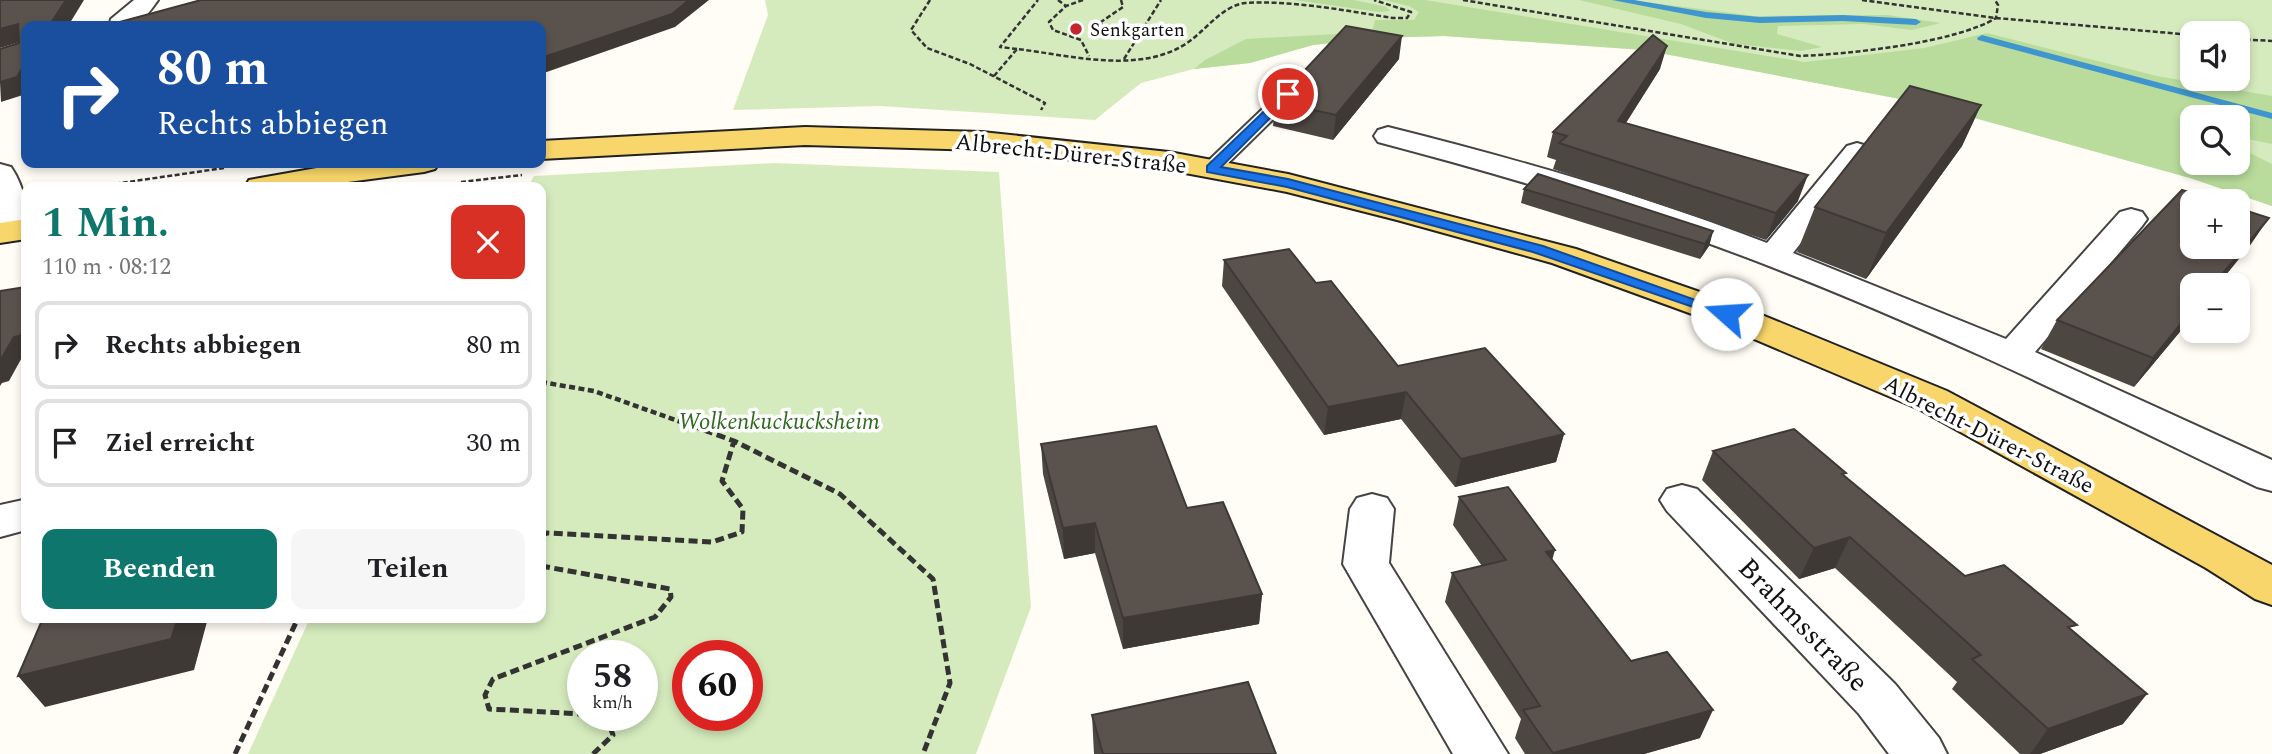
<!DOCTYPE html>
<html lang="de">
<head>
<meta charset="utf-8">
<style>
  :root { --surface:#fff; --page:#f6f6f6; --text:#202124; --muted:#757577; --line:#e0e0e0; --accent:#0f766e }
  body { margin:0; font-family:Spectral,serif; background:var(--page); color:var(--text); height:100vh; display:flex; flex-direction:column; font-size:26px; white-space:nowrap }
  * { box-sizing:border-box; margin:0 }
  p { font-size:23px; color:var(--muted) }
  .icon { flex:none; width:38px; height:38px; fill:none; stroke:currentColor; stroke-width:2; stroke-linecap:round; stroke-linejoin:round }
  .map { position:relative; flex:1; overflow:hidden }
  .side { position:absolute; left:21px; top:182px; width:525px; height:441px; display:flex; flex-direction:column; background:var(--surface); border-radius:14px; box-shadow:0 4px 10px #0003 }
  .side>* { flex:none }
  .guide { position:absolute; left:21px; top:21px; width:525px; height:147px; border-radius:14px; box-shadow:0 4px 10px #0003; background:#1a4fa0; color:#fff; overflow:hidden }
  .tools { position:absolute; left:2180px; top:21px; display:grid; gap:14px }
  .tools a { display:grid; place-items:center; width:70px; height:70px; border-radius:14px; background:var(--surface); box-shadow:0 4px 10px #0003; font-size:35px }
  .speed { position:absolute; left:567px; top:640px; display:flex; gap:14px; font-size:35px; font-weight:700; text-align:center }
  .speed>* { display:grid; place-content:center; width:91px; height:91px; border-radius:50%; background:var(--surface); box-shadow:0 4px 10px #0003; line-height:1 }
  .speed small { font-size:18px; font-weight:400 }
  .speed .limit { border:10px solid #d22; background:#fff; color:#111 }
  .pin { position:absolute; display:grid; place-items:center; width:60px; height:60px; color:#fff; margin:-30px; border:4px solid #fff; border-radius:50%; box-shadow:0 2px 7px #0007 }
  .me { position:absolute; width:77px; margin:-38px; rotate:289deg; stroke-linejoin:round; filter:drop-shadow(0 0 5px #0008) }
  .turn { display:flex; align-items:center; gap:24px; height:147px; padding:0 21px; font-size:32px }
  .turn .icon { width:91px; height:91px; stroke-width:2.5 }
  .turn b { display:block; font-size:49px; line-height:60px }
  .round { display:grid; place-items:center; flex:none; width:74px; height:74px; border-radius:14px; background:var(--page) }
  .overview { display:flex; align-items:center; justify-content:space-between; height:119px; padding:0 21px }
  h1 { font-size:42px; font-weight:700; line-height:52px; color:var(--accent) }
  .button { display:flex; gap:14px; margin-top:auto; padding:14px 21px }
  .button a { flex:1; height:80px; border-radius:14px; background:var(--accent); color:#fff; font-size:28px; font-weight:700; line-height:80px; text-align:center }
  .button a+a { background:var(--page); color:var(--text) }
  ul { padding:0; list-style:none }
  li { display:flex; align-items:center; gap:21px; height:88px; margin:0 14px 10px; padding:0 7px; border:4px solid var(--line); border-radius:14px }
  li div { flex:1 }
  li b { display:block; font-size:26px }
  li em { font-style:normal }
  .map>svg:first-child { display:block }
</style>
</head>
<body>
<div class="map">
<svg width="2272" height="754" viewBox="0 0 2272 754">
  <rect width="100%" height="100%" fill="#fffdf5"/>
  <path fill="#d5ebbd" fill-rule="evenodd" d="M 765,0 L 2272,0 L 2272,206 L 2190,178 L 1921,103 L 1644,50 L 1444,36 L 1376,38 L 1313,45 L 1250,63 L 1194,69 L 1141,83 L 1095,120 L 880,106 L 733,110 L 768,15 ZM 2193,33 L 2238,33 L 2238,79 L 2193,79 ZM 2193,117 L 2238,117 L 2238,163 L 2193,163 Z
    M 775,163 L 999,172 L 1031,607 L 976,754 L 248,754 L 310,618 L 541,618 L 541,187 L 528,187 L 534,176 ZM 583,656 L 642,656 L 642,716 L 583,716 ZM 688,656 L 747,656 L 747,716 L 688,716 Z"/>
  <path fill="#b9dc9c" d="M 1294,0 L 1354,0 L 1387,7 L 1390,11 L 1379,12 Z
    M 1384,0 L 1425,0 L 1805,62 L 1924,48 L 1987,33 L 2157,76 L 2272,96 L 2272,144 L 2238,137 L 2238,117 L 2193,117 L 2193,163 L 2238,163 L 2238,147 L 2272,164 L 2272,206 L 2190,178 L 1921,103 L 1644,50 L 1444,36 L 1376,38 L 1313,45 L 1250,63 L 1194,69 L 1205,60 L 1246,39 L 1372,32 L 1375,20 L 1414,20 L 1419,12 L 1409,6 Z
    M 1579,0 L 1630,0 L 1755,16 L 1888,15 L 1941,23 L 1912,30 L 1863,24 L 1778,26 L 1777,34 L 1822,47 L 1801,51 L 1734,44 L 1681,24 Z"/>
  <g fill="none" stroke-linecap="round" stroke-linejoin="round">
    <path fill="#3f96cf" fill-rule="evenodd" d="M 1612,0 L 1634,0 L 1706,12 L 1760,17 L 1843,15 L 1916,19 L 1921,22 L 1916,25 L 1843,21 L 1760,23 L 1706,18 Z
      M 1982,35 L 2272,113 L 2272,119 L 1978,40 L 1977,38 Z"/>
    <g stroke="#444" stroke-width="4">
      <path id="lane" d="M 1299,79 L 1308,84 L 1305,88 L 1218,173 L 1204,173 L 1201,169 L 1204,165 L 1293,80 Z"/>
    </g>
    <g stroke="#444" stroke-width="4">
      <path id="street" d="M 134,0 L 158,0 C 142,23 137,26 109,26 L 111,19 Z
        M 1388,127 C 1516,159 1643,195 1767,243 L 1847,146 L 1857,143 L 1867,146 L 1872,152 L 1867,158 L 1793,253 L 2006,339 L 2120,212 L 2131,209 L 2142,212 L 2147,219 L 2142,226 L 2035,352 L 2272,460 L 2272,491 L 2257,487 C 2080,401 1902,314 1716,246 C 1605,205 1492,172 1378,142 L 1374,136 L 1378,130 Z
        M 0,164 L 11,167 C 24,186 33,218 19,239 L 0,240 Z
        M 1682,485 L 1697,489 L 1895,684 L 1939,738 L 1947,754 L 1889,754 L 1859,714 L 1667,511 L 1660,500 L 1667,489 Z
        M 1372,494 L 1387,498 L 1394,509 L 1389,563 L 1508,754 L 1453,754 L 1343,564 L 1350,509 L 1357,498 Z
        M 23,500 L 26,500 L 26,530 L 0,537 L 0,505 Z"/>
    </g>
    <g stroke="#222" stroke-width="4">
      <path id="primary" d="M 805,127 L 982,132 L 1169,152 L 1288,174 L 1576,249 L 1740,306 L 1947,391 L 2272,565 L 2272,605 L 2255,599 L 2206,568 L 1919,409 L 1714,322 L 1552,263 L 1397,220 L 1287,192 L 1169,170 L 982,150 L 805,145 L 541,159 L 541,141 Z
        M 345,163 L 439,163 L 435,169 L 424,172 L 310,187 L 245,187 L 249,180 L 260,178 Z
        M 26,219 L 26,239 L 0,243 L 0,223 Z"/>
    </g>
    <path stroke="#333" stroke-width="2.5" stroke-dasharray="5 2.5" stroke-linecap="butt" d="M 930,0 L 911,30 L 927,48 L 970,64 L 1045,103 L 1041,110
      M 1058,0 L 1066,6
      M 1083,0 L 1066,6 L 1049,22 L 1053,30 L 1081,40 L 1089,56
      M 1121,0 L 1123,7 L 1098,24 L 1141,32
      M 1463,0 L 1800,56 C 1849,54 1955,43 1996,18 L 1998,5 L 1995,0
      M 1862,0 L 1996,18 L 2193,35
      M 2238,39 L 2272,41
      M 1017,49 L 1000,47 L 1038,0
      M 1124,59 L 1161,0
      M 994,76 L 1017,49 C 1069,55 1136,74 1184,45 C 1204,33 1221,6 1245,3 C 1292,0 1347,11 1393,18 L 1407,18 L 1411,12 L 1374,0
      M 461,182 L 522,175
      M 93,187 L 224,168"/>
    <path stroke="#333" stroke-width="4.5" stroke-dasharray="6 3.5" stroke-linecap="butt" d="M 92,187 L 105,185
      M 541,382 L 594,391 L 709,432"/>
    <path stroke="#333" stroke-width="5" stroke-dasharray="9 4.5" stroke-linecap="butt" d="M 704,430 L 734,441 L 840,494 L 933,579 L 950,683 L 923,754
      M 541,536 L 547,533 L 712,542 L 742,532 L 743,509 L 722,481 L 734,441
      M 541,566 L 670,589 L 671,597 L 655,617 L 493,679 L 485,695 L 489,709 L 583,714
      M 235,754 L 298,618
      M 593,754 L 613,735 L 606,716"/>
    <use href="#lane" fill="#fff" fill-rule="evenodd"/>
    <use href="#street" fill="#fff" fill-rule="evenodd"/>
    <use href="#primary" fill="#f9d66b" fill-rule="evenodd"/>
  </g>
  <path fill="#4d4742" d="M 1399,59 L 1333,140 L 1273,126 L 1275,102 Z
    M 1660,69 L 1626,123 L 1798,201 L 1766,240 L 1553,169 L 1556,160 L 1547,157 L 1553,132 Z
    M 1981,105 L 1962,146 L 1866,279 L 1797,252 L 1815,207 Z
    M 1524,189 L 1713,231 L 1709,246 L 1700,259 L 1521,203 Z
    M 2251,244 L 2193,285 L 2193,316 L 2134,387 L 2041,349 L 2057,320 Z
    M 1224,260 L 1398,366 L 1564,434 L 1556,462 L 1455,487 L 1401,419 L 1324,435 L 1222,286 Z
    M 1041,444 L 1187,508 L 1262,594 L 1259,624 L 1123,649 L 1095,553 L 1064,559 L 1043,474 Z
    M 1713,451 L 1844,476 L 1965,576 L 2072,631 L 2123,724 L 2040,754 L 2020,754 L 1952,689 L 1957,682 L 1835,568 L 1799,579 L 1702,480 Z
    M 1459,497 L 1552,559 L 1631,661 L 1700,738 L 1644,754 L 1525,754 L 1515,738 L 1521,719 L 1445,602 L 1452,573 L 1482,566 L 1453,525 Z
    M 1092,715 L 1276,754 L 1094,754 Z"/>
  <path fill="#3f3936" d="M 66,0 L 84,0 L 68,26 L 49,26 Z
    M 689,0 L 709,0 L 675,27 L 541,74 L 541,58 Z
    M 18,24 L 26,40 L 0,48 L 0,29 Z
    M 1402,36 L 1399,59 L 1333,140 L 1336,115 Z
    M 1667,46 L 1660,69 L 1611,146 L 1618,121 Z
    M 26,62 L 26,94 L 1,102 L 0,82 Z
    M 1981,105 L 1962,146 L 1866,279 L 1886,233 Z
    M 1808,175 L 1798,201 L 1766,240 L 1776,213 Z
    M 2269,218 L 2251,244 L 2218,285 L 2213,285 Z
    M 1713,231 L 1709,246 L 1700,259 L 1705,244 Z
    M 2193,309 L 2193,316 L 2134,387 L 2153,358 Z
    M 26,325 L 26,352 L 25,352 L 9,381 L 2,383 L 0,386 L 0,361 L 14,337 Z
    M 1406,392 L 1401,419 L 1324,435 L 1328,407 Z
    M 1564,434 L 1556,462 L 1455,487 L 1461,459 Z
    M 1095,523 L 1095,553 L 1064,559 L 1063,528 Z
    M 1850,537 L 1835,568 L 1799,579 L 1814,548 Z
    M 1555,550 L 1547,578 L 1546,552 Z
    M 1262,594 L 1259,624 L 1123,649 L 1123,618 Z
    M 178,618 L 208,618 L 194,670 L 45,707 L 18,676 Z
    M 2147,694 L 2123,724 L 2040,754 L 2030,754 L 2048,729 Z
    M 1713,710 L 1700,738 L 1644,754 L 1552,754 Z"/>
  <path fill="#5a524d" stroke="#3f3936" stroke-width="2" d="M 0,0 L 66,0 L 49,26 L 26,26 L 26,62 L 17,77 L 0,82 L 0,49 L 19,43 L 18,24 L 0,29 Z
    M 201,0 L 689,0 L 672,14 L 541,58 L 541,26 L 105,26 Z
    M 1346,26 L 1402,36 L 1336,115 L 1275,102 Z
    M 1653,35 L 1667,46 L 1618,121 L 1808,175 L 1776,213 L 1559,143 L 1567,136 L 1553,132 Z
    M 1910,86 L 1981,105 L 1886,233 L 1815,207 Z
    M 1538,174 L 1713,231 L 1705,244 L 1524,189 Z
    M 2182,190 L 2218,201 L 2193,201 L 2193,247 L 2238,247 L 2238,208 L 2269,218 L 2213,285 L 2193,285 L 2193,309 L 2153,358 L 2057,320 Z
    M 1289,249 L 1316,283 L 1331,281 L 1398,366 L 1485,348 L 1564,434 L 1461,459 L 1406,392 L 1328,407 L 1224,260 Z
    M 26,287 L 26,325 L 20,336 L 14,337 L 0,361 L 0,291 Z
    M 1156,426 L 1187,508 L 1223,502 L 1262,594 L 1123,618 L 1095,523 L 1063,528 L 1041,444 Z
    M 1794,429 L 1846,473 L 1842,474 L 1965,576 L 2004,565 L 2077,625 L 2068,627 L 2147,694 L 2048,729 L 1972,659 L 1981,655 L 1850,537 L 1814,548 L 1713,451 Z
    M 1508,487 L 1555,550 L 1546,552 L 1631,661 L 1667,652 L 1713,710 L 1553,753 L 1523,710 L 1540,706 L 1452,573 L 1506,560 L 1459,497 Z
    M 43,618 L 178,618 L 171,639 L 18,676 Z
    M 1248,682 L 1276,754 L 1103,754 L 1092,715 Z"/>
  <path fill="#1a73e8" stroke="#114b97" stroke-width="2" d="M 1284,92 L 1294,94 L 1221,167 L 1288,179 L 1543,246 L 1735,314 L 1733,317 L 1722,317 L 1533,252 L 1287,187 L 1207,172 L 1207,166 Z"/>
  <circle fill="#c4262e" stroke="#fff" stroke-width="2.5" cx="1076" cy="29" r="7"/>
  <g text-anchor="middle" stroke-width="7" stroke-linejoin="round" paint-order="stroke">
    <g font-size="19" fill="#111" stroke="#fff" text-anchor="start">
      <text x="1090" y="36">Senkgarten</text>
    </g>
    <g font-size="23" fill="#111" stroke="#fff">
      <text transform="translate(1071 153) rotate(6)" y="8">Albrecht-Dürer-Straße</text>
      <text transform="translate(1989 434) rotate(27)" y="8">Albrecht-Dürer-Straße</text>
    </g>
    <g font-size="23" font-style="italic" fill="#2f6b1f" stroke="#fff">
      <text x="779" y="429">Wolkenkuckucksheim</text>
    </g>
    <g font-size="28" fill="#111" stroke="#fff">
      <text transform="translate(1804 624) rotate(46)" y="10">Brahmsstraße</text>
    </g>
  </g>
</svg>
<div class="tools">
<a><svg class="icon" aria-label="sound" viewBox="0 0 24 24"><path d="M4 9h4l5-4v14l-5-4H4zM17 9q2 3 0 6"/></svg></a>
<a><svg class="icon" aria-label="search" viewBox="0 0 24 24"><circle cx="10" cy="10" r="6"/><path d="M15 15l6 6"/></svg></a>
<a>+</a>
<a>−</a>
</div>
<div class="speed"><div>58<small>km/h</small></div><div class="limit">60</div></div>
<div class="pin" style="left:1288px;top:94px;background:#d93025"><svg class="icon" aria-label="arrive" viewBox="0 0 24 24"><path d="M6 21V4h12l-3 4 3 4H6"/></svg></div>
<svg class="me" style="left:1727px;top:314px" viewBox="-20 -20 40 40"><circle r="19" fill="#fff"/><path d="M0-13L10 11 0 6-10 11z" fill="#1a73e8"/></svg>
<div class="guide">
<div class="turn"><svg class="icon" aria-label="right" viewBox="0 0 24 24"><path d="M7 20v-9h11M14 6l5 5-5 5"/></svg><div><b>80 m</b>Rechts abbiegen</div></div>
</div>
<section class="side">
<div class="overview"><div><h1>1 Min.</h1><p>110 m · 08:12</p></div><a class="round" style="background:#d93025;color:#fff"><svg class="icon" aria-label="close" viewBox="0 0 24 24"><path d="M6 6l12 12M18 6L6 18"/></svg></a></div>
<ul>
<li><svg class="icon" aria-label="right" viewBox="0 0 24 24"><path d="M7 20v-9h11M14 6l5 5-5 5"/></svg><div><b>Rechts abbiegen</b></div><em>80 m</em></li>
<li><svg class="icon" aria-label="arrive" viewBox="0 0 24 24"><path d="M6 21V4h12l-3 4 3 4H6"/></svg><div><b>Ziel erreicht</b></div><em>30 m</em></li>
</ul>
<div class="button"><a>Beenden</a><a>Teilen</a></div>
</section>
</div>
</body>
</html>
